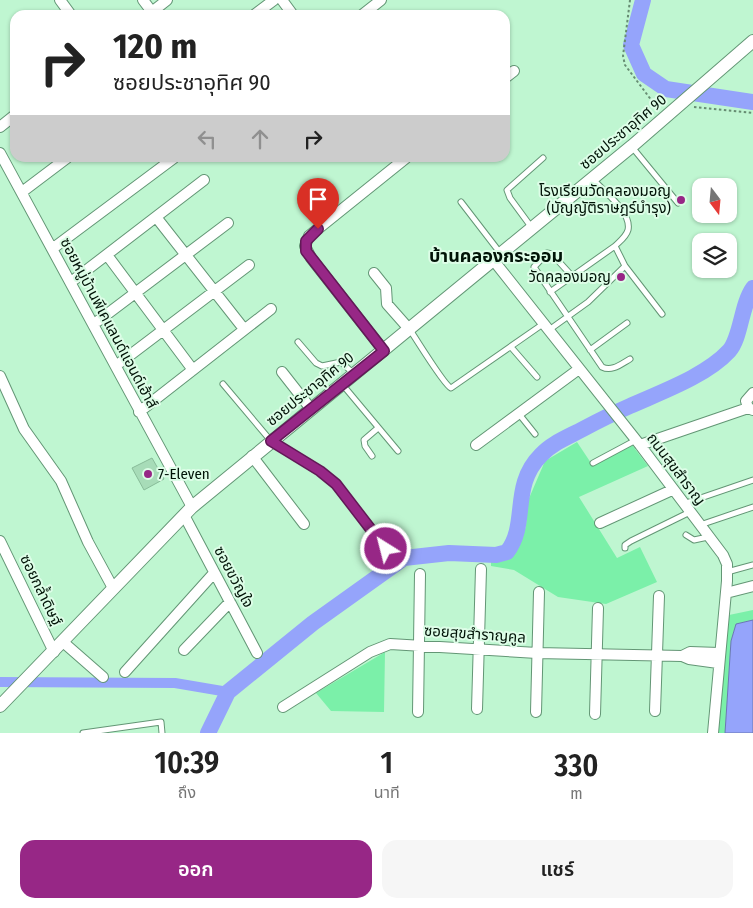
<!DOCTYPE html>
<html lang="th">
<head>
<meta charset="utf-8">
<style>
  :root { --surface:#fff; --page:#f6f6f6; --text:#222; --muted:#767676; --accent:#972786 }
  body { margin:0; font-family:"Fira Sans Condensed","Noto Sans Thai",sans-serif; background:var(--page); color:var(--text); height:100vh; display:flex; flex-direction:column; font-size:19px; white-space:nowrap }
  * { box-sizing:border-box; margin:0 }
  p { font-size:16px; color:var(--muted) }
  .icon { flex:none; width:28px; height:28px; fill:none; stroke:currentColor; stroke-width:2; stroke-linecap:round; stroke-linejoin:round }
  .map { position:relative; height:733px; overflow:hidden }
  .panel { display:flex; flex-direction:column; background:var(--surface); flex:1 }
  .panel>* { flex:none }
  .guide { position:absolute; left:10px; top:10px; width:500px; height:152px; border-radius:15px; box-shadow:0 1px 4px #0004; background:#fff; color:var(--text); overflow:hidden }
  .needle { width:32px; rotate:164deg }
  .tools { position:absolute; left:692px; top:178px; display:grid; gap:10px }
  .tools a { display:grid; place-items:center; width:45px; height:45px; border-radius:10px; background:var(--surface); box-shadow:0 1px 4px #0004; font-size:25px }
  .pin { position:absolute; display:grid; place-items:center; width:42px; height:42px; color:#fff; margin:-51px -21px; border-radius:50% 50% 50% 0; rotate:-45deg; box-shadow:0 0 5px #0007 }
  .pin .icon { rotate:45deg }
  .me { position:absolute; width:55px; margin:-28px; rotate:324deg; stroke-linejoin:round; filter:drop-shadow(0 0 4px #0008) }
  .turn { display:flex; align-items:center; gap:18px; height:105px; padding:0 20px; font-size:22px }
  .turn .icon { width:65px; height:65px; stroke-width:2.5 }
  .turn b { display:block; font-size:35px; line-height:42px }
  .lanes { display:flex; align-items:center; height:48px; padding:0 20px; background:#0003; justify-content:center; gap:25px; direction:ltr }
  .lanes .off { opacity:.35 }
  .eta { display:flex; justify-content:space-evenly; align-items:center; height:85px; text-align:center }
  .eta b { font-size:30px; font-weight:600; line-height:35px }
  .primary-button { display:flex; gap:10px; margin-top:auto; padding:10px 20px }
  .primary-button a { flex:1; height:58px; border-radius:15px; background:var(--accent); color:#fff; font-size:20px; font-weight:600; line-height:58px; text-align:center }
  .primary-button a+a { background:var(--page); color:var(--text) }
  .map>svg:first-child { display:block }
</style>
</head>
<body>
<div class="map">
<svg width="753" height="733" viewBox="0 0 753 733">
  <rect width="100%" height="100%" fill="#bff6d1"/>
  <path fill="#7bf0a9" d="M 577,442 L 593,466 L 632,445 L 648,466 L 579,497 L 617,558 L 640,547 L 657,582 L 606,604 L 558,597 L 514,570 L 491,566 L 491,561 L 514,554 L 519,547 L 526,526 L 527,503 L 545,461 Z
    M 753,610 L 753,620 L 736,624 L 731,641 L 725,733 L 716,733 L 727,618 L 729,615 Z
    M 385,652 L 384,712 L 331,711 L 316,693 Z"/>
  <path fill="#95a4fb" stroke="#6978b2" d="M 753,620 L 753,733 L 725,733 L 731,641 L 736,624 Z"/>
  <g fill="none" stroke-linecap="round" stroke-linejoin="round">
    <path stroke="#95a4fb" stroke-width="10" d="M 0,682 L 175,683 L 228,692"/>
    <path stroke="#95a4fb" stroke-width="16" d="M 643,0 L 631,45 L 644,74 L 666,89 L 753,102
      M 208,733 L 228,692 L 313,623 L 404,558 L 449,553 L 496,555 L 507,552 C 529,524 510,486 541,455 C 552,443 568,437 583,429 C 598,421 614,413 630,406 C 661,392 706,376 729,351 C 741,338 741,305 753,288"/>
  </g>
  <path fill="#a7dcb8" stroke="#88bc99" d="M 152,458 L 164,479 L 144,490 L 132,468 Z"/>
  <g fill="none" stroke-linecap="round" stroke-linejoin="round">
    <g stroke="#639675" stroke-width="7">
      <path id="service" d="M 632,147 L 678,203
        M 461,202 L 501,254
        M 532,228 L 510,198 L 507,190 L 543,158
        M 625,266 L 662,314
        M 572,276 L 552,254 L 547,253 L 534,267 L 602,367 C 612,372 621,364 630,359
        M 550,292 L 615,246
        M 410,330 C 417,340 444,385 451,388 L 543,324
        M 549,330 L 588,302 L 625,266 L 615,246 C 620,241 626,237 628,230 C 632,212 604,192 593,179
        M 298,342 L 316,363 L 322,366 L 341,362 L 354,374
        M 511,347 L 537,377
        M 590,350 L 627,323
        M 223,384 L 271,441 L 320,471 L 336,484 L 386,549
        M 342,384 L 398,451
        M 519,414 L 535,434
        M 372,456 L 365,446 L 364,440 L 378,428
        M 593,463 L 636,440
        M 683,504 L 753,480
        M 700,525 L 753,507
        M 686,535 L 694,540 L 708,537
        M 625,548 L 625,545 L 631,541 L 690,512
        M 727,572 L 753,565
        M 83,733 L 161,722 L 162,733"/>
    </g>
    <g stroke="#639675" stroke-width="12">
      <path id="minor" d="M 60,0 L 71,15
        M 143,0 L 152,12
        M 282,0 L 293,15
        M 148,15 L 167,0
        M 254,15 L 274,0
        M 362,15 L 381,0
        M 505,78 L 514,71
        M 0,127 L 15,115
        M 0,153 L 192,507
        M 22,192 L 67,158
        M 156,217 L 244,329
        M 52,249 L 174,158
        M 107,255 L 193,370
        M 494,261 L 640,445 L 723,555 L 727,564 L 727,581 L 713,733
        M 374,273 L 386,288 L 387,304 L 410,330
        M 75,279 L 204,180
        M 98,321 L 228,223
        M 384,351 L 311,258 L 305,246 L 309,236 L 406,158
        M 121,362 L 249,265
        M 282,372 L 311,409
        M 0,376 L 24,429 L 61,481 L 88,542 L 113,588
        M 753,393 L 746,401 L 748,408 L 753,410
        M 139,412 L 271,309
        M 476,445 L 579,369
        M 640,445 L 748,408
        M 252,456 L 304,524
        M 184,515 L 257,653
        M 600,523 L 672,490
        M 0,541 L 54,652
        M 726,593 L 753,586
        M 63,642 L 103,677
        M 184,650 L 230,602
        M 718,663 L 689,659 L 682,656 L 690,652 L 719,653
        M 125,672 L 214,573
        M 283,707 L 370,652 L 390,644 L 537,653 L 682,656
        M 477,709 L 481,569
        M 655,711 L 659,596
        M 418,712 L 420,574
        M 536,712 L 539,592
        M 595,714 L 598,608"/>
    </g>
    <g stroke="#639675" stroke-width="14">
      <path id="tertiary" d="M 0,706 L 192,507 L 632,146 L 753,41"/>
    </g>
    <path stroke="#668c72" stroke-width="2" stroke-dasharray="2.5 2.5" stroke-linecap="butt" d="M 630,0 L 623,56 L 625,65 L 652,101 L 664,103
      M 694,107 L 753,113"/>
    <use href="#service" stroke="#fff" stroke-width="5"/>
    <use href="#minor" stroke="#fff" stroke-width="10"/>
    <use href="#tertiary" stroke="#fff" stroke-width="12"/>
  </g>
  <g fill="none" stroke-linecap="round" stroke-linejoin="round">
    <g stroke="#621957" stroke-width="12">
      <path id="route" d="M 318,229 L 306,241 L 306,251 L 384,351 L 271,441 L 320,471 L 336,484 L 386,549"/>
    </g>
    <use href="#route" stroke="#972786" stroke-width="9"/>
  </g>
  <g fill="#972786" stroke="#ddfde7" stroke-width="2">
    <circle cx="681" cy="200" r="5"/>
    <circle cx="621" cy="277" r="5"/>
    <circle cx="148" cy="474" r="5"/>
  </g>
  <g text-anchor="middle" stroke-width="4" stroke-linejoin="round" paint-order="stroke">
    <g font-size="15" fill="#011307" stroke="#ddfde7">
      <text transform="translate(623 132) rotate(-40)" y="5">ซอยประชาอุทิศ 90</text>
      <text transform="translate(109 323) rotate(62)" y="5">ซอยหมู่บ้านพีเคแลนด์แอนด์เฮ้าส์</text>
      <text transform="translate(310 389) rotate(-39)" y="5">ซอยประชาอุทิศ 90</text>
      <text transform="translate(676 469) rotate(53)" y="5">ถนนสุขสำราญ</text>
      <text transform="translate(234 577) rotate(62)" y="5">ซอยขวัญใจ</text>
      <text transform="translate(41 590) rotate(64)" y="5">ซอยกล้ำดิษฐ์</text>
      <text transform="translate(475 634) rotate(4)" y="5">ซอยสุขสำราญคูล</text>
    </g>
    <g font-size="15" fill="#011307" stroke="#ddfde7" text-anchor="end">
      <text x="671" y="196">โรงเรียนวัดคลองมอญ<tspan x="671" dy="17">(บัญญัติราษฎร์บำรุง)</tspan></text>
      <text x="611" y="282">วัดคลองมอญ</text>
      <text x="158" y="479" text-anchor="start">7-Eleven</text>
    </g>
    <g font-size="18" font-weight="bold" fill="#011307" stroke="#ddfde7">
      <text x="496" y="262">บ้านคลองกระออม</text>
    </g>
  </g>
</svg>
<div class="tools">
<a><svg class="needle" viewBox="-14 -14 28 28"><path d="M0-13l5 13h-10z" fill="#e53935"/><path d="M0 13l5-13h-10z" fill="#767676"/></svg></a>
<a><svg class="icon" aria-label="layers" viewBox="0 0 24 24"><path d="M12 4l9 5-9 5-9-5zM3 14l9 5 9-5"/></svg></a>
</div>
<div class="pin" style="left:318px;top:229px;background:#d93025"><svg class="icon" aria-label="arrive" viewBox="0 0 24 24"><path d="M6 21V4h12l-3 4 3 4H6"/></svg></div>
<svg class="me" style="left:386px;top:549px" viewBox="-20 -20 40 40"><circle r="17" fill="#972786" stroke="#fff" stroke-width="3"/><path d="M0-11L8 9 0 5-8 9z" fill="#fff"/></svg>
<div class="guide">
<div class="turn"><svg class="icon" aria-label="right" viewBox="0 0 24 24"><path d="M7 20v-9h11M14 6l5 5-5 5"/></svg><div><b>120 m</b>ซอยประชาอุทิศ 90</div></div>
<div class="lanes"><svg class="icon off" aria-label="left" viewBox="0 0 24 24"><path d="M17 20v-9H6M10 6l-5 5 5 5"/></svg><svg class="icon off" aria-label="ahead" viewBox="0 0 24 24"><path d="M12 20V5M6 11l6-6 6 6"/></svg><svg class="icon" aria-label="right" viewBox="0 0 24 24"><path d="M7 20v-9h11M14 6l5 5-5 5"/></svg></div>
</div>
</div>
<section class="panel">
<div class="eta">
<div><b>10:39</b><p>ถึง</p></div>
<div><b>1</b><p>นาที</p></div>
<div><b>330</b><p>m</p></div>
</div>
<div class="primary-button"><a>ออก</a><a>แชร์</a></div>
</section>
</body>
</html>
